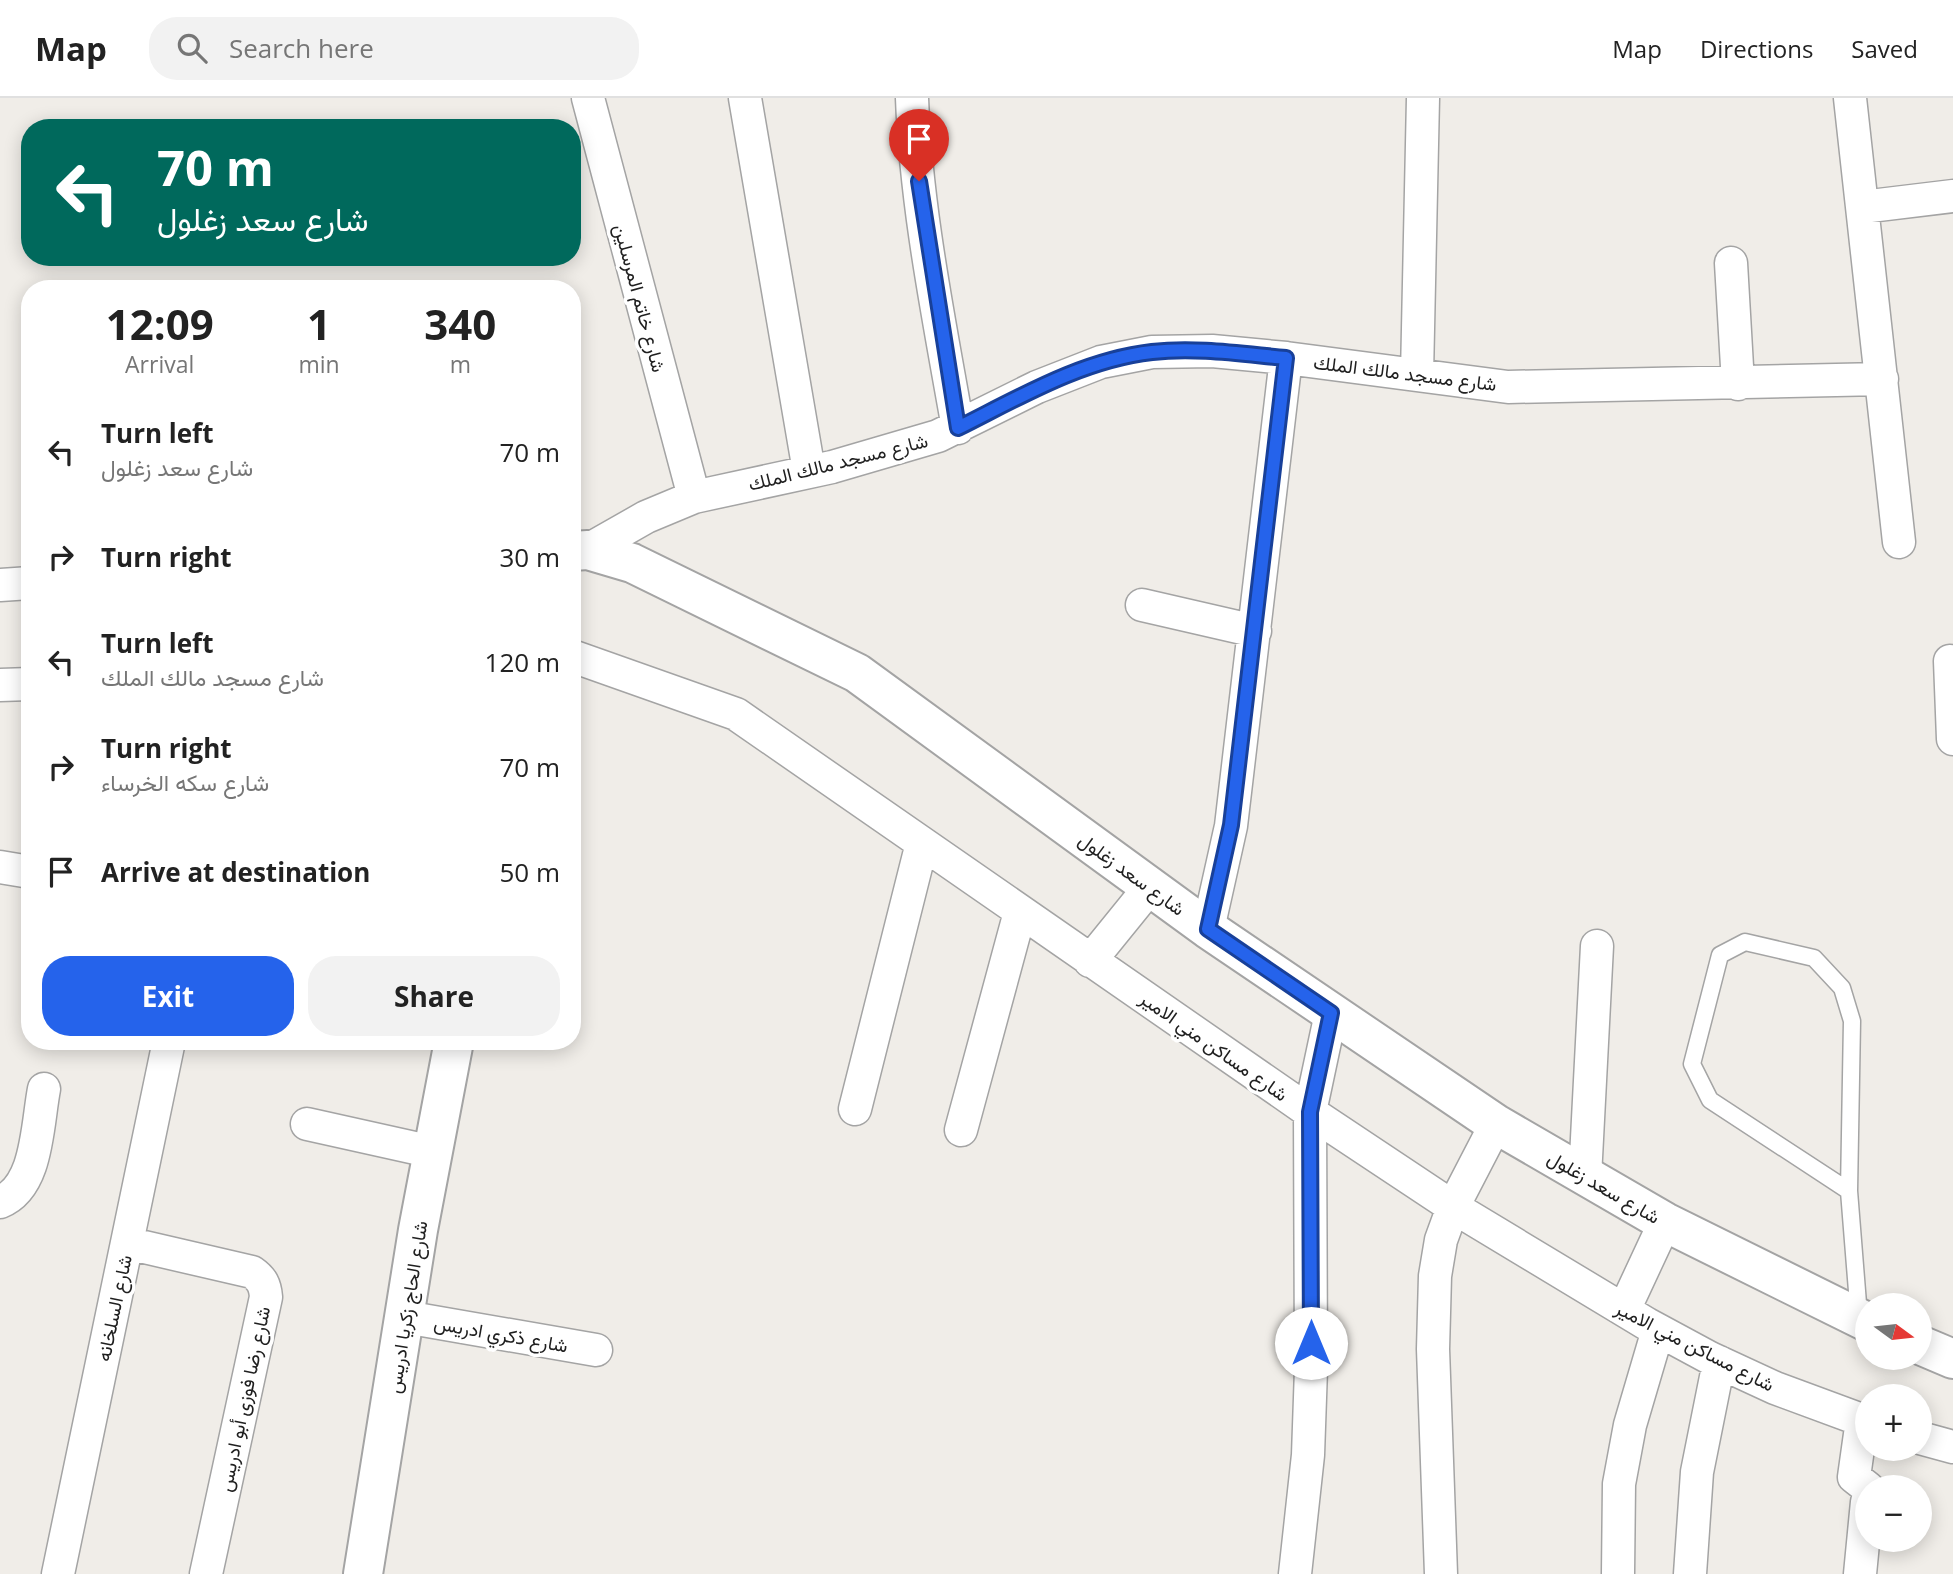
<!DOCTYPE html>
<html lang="en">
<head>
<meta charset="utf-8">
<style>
  :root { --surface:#fff; --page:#f2f2f2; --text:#222; --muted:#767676; --line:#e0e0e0; --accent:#2563eb }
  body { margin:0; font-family:"Open Sans",Vazirmatn,sans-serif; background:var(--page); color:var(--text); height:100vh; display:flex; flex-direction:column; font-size:26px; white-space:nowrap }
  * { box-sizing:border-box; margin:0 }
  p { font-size:23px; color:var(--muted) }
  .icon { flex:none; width:38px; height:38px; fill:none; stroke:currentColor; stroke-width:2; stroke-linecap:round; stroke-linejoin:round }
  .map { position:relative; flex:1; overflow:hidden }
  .panel { position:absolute; left:21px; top:182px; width:560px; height:770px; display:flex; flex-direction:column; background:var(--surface); border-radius:28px; box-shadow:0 4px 18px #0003 }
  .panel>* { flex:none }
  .hud { position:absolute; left:21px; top:21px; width:560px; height:147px; border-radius:28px; box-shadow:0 4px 18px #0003; background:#00695c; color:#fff; overflow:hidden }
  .needle { width:46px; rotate:105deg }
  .fabs { position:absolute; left:1855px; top:1195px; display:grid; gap:14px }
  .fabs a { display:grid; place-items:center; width:77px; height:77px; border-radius:50%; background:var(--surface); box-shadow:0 4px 18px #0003; font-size:35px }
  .pin { position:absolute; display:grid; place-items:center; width:60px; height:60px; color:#fff; margin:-72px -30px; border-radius:50% 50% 50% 0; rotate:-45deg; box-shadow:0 0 7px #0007 }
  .pin .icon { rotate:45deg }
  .me { position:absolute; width:77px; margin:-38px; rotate:0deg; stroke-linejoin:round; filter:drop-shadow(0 0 5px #0008) }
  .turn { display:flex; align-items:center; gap:24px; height:147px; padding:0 21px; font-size:32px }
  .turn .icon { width:91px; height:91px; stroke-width:2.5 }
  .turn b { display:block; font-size:49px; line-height:60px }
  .eta { display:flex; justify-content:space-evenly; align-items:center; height:119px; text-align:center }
  .eta b { font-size:42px; font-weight:700; line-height:49px }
  .button { display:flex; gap:14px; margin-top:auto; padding:14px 21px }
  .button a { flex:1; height:80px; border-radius:28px; background:var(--accent); color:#fff; font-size:28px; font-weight:700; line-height:80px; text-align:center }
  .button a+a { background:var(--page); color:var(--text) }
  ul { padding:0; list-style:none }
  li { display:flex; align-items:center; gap:21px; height:105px; padding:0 21px }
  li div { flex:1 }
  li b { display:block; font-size:26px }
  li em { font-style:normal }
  header { display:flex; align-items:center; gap:42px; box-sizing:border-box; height:98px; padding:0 35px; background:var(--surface); border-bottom:2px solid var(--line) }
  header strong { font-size:33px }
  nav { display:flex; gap:38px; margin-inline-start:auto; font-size:24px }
  .search { width:490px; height:63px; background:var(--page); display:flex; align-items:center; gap:18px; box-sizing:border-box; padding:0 24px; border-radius:28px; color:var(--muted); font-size:26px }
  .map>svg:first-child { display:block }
</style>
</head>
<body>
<header>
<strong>Map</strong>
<div class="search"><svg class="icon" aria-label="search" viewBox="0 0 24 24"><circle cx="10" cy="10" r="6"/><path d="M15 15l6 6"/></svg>Search here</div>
<nav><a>Map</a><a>Directions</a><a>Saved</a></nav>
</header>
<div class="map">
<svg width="1953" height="1476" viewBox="0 0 1953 1476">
  <rect width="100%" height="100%" fill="#f0ede8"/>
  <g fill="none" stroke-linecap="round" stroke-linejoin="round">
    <g stroke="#a4a4a4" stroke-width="19">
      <path id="service" d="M 1849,1093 L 1710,1002 L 1692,966 L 1720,857 L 1745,844 L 1814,860 L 1842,890 L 1852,923 L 1849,1093 L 1859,1218"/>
    </g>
    <g stroke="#a4a4a4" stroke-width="35">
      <path id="minor" d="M 588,0 L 694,399
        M 745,0 L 809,373
        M 912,0 C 916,110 939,221 958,330
        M 1850,0 L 1899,444
        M 1862,109 L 1953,98
        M 1731,165 L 1738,286
        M 1417,277 L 1423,0
        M 588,452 L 646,419 L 694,399 L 832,369 L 938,338 L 1037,289 L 1101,264 L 1152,254 L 1212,253 L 1286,260 L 1508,289 L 1882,281
        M 0,487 L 30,485
        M 1142,507 L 1255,533
        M 572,558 L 736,616 L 1310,1014 L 1453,1109 L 1647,1226 L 1710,1260 L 1775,1290 L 1867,1324
        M 1950,563 L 1953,641
        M 0,587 L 30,586
        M 0,769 L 30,774
        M 1208,831 L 1231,728 L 1286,260
        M 1090,863 L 1150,789
        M 855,1011 L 922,745
        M 307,1026 L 433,1054
        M 961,1032 L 1020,814
        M 1585,1079 L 1597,848
        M 0,1104 C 38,1089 37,1027 44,991
        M 127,1145 L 252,1174 C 262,1181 265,1187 266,1199 L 206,1476
        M 1624,1212 L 1665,1124
        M 405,1219 L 596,1252
        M 1862,1322 L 1854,1379 L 1868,1390
        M 1920,1340 L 1953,1349
        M 58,1476 L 169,943
        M 1295,1476 L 1308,1357 L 1311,1271 L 1310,1014 L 1331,915
        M 1441,1476 L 1433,1251 L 1435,1178 L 1441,1142 L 1453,1109 L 1496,1026
        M 1618,1476 L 1619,1386 L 1630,1327 L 1658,1232
        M 1690,1476 L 1697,1374 L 1719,1264
        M 1860,1476 L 1867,1404"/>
    </g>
    <g stroke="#a4a4a4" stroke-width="42">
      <path id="tertiary" d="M 572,453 L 588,452 L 632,465 L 857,575 L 1208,831 L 1496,1026 L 1665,1124 L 1867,1224
        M 1920,1247 L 1953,1261
        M 363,1476 L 418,1132 L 454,943"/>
    </g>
    <use href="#service" stroke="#fff" stroke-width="16"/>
    <use href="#minor" stroke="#fff" stroke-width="32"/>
    <use href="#tertiary" stroke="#fff" stroke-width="38"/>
  </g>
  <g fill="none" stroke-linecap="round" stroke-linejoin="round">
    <g stroke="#184099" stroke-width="18">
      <path id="route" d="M 919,83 L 958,330 C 1020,299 1082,262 1152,254 C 1196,249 1242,256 1286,260 L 1231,727 L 1208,831 L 1331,915 L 1310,1014 L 1311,1245"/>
    </g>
    <use href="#route" stroke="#2563eb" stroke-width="12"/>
  </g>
  <g text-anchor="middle" stroke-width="7" stroke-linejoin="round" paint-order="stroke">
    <g font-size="19" fill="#202020" stroke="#fff">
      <text transform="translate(640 200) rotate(75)" y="7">شارع خاتم المرسلين</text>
      <text transform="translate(1405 275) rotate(7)" y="7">شارع مسجد مالك الملك</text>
      <text transform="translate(838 364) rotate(-14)" y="7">شارع مسجد مالك الملك</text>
      <text transform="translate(1132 776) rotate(36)" y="7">شارع سعد زغلول</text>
      <text transform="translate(1214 948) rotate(35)" y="7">شارع مساكن مني الامير</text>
      <text transform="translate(1604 1089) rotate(30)" y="7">شارع سعد زغلول</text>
      <text transform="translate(407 1209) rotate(-81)" y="7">شارع الحاج زكريا ادريس</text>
      <text transform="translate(114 1210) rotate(-78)" y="7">شارع السلخانه</text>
      <text transform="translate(501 1236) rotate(10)" y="7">شارع ذكري ادريس</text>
      <text transform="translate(1695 1248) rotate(27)" y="7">شارع مساكن مني الامير</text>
      <text transform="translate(244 1301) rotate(-78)" y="7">شارع رضا فوزى أبو ادريس</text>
    </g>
  </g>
</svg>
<div class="fabs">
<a><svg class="needle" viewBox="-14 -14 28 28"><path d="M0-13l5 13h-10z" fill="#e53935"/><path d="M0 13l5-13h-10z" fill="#767676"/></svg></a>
<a>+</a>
<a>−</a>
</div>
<div class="pin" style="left:919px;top:83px;background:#d93025"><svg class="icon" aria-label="arrive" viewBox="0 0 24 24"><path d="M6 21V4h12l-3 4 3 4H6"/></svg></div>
<svg class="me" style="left:1311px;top:1245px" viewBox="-20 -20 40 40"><circle r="19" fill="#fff"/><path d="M0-13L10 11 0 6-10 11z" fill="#2563eb"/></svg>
<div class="hud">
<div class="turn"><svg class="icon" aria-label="left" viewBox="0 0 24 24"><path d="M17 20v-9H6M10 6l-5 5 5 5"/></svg><div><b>70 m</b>شارع سعد زغلول</div></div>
</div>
<section class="panel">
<div class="eta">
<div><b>12:09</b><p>Arrival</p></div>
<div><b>1</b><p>min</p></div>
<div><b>340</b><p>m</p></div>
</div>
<ul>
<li><svg class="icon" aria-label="left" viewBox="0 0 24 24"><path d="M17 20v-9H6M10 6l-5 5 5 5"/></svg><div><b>Turn left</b><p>شارع سعد زغلول</p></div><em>70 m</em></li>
<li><svg class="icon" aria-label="right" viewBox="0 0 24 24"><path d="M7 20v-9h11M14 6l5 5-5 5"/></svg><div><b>Turn right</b></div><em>30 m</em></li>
<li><svg class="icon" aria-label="left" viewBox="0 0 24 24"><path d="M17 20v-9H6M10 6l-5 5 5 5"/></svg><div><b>Turn left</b><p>شارع مسجد مالك الملك</p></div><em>120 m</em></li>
<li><svg class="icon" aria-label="right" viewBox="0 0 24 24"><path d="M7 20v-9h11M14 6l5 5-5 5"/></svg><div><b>Turn right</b><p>شارع سكه الخرساء</p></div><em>70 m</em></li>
<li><svg class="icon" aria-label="arrive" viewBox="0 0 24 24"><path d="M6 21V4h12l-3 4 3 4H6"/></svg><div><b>Arrive at destination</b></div><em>50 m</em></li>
</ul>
<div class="button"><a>Exit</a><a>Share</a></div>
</section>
</div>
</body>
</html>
